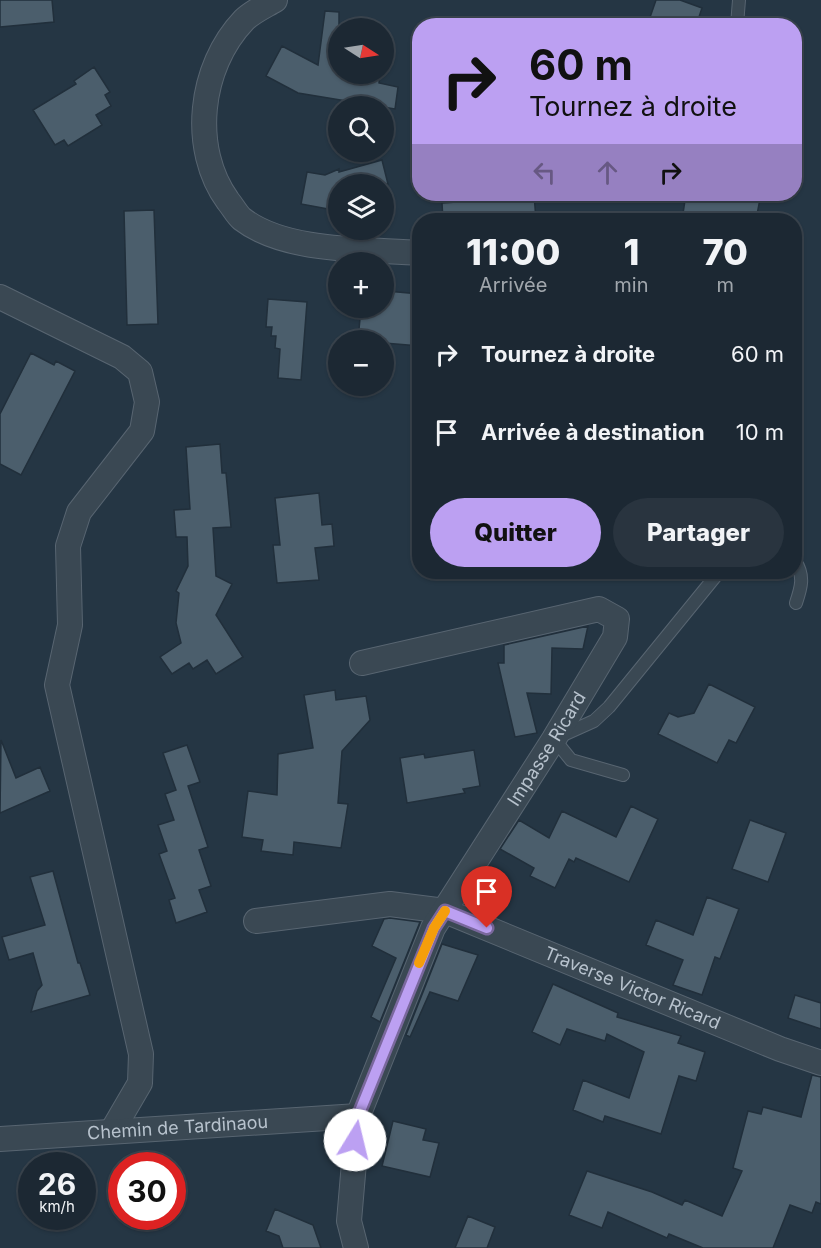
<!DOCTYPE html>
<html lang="fr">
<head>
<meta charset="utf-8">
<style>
  :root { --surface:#1c2833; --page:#29343f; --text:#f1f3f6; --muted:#a0a6ac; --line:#3a444e; --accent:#bca0f2 }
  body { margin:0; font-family:Inter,sans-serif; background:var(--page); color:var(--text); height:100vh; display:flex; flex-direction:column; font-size:22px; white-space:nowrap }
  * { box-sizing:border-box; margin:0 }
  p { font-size:20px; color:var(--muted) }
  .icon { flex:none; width:33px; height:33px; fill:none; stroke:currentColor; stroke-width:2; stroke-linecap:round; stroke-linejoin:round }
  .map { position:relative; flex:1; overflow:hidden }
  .sheet { position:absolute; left:412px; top:213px; width:390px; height:366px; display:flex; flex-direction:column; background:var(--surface); border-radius:24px; box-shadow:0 2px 4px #0004,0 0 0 2px var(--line) }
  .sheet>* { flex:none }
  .banner { position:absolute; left:412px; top:18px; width:390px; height:183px; border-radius:24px; box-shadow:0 2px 4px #0004,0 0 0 2px var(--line); background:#bca0f2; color:#111; overflow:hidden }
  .needle { width:39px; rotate:102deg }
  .fabs { position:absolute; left:328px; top:18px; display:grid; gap:12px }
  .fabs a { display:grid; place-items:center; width:66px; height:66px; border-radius:50%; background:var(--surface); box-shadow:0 2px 4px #0004,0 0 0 2px var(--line); font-size:30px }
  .speed { position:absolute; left:18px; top:1152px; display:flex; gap:12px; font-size:30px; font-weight:700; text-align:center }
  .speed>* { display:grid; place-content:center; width:78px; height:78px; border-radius:50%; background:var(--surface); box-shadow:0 2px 4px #0004,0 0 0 2px var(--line); line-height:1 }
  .speed small { font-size:15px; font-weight:400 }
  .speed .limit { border:9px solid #d22; background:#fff; color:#111 }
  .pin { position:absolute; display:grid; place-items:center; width:51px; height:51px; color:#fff; margin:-62px -26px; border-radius:50% 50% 50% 0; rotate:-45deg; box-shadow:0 0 6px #0007 }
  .pin .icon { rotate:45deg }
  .me { position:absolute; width:66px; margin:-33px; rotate:9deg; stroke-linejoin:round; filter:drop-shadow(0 0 4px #0008) }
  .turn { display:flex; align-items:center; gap:21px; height:126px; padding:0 18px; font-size:27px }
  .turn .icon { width:78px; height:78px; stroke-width:2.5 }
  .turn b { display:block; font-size:42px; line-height:51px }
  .lanes { display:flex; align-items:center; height:57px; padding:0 18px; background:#0003; justify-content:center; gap:30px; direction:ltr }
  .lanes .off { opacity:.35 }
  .eta { display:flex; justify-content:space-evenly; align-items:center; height:102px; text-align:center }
  .eta b { font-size:36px; font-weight:800; line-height:42px }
  .action { display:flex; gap:12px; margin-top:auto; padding:12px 18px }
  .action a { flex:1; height:69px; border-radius:36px; background:var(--accent); color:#111; font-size:24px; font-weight:800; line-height:69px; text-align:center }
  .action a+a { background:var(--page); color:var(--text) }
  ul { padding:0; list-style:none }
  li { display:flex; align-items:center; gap:18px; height:78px; padding:0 18px }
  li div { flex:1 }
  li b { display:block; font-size:22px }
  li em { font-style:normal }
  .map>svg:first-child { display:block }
</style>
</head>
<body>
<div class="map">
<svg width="821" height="1248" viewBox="0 0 821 1248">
  <rect width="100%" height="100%" fill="#253644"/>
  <path fill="#4b5e6c" stroke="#212f3b" stroke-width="1.5" d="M 0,0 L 52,0 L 54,22 L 0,27 Z
    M 656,0 L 680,0 L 702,8 L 696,26 L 647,26 Z
    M 325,11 L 339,12 L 339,74 L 380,74 L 379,83 L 398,87 L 395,109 L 298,93 L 266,76 L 282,46 L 318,65 Z
    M 94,67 L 110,92 L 105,95 L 111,106 L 96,115 L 102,125 L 68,146 L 64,140 L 55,145 L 33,110 L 76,84 L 74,81 Z
    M 382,160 L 388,184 L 339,184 L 339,211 L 301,204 L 307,172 L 325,175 L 339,169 L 339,172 Z
    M 486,194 L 534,194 L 536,220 L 443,220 L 442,203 L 486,200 Z
    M 686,194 L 746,194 L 745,196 L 760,199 L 756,220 L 682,220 Z
    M 154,210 L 158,324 L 127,325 L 124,211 Z
    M 386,291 L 420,294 L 420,346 L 384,343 L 384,340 L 358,340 L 361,308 L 384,308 Z
    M 268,299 L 307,302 L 301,380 L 278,378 L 280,349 L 275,348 L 276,336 L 271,336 L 272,327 L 266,327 Z
    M 31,353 L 54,365 L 56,361 L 75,371 L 21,475 L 0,464 L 0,414 Z
    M 220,444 L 222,473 L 226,473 L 231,527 L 213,528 L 216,576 L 232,584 L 216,615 L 243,657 L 216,674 L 207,660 L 193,669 L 189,663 L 172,674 L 160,657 L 181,643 L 176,623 L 179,593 L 176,591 L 188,566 L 187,537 L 176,537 L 174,510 L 190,509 L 186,447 Z
    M 319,493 L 322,525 L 332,524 L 334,546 L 315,548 L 319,580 L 277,583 L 273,545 L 280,545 L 275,498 Z
    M 588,626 L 583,649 L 552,648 L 551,694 L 527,693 L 537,733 L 515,737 L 498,663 L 504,663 L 504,645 Z
    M 709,684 L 755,707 L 736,743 L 729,740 L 717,763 L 658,734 L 669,713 L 678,717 L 694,713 Z
    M 335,690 L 336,700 L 366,696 L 370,720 L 342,751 L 338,803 L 348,804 L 341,848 L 294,842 L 293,855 L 261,851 L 263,840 L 242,837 L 248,791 L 277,795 L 278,754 L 313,748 L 304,695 Z
    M 1,740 L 16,778 L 40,767 L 50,791 L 0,813 Z
    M 187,745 L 200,782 L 188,786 L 208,847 L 199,850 L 211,886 L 199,890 L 207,912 L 176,923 L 169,900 L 175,898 L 159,854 L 167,851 L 158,825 L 174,820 L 165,794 L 176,790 L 163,753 Z
    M 474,750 L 480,786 L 463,789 L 465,793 L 407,803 L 400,758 L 424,754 L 425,758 Z
    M 631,806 L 658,819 L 629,882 L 576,858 L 574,862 L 569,859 L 555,888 L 530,876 L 534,868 L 500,849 L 519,820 L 549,838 L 562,811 L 616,837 Z
    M 750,820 L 786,833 L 768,882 L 732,869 Z
    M 53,871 L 78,963 L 80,963 L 90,995 L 31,1012 L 37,991 L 42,985 L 33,953 L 9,960 L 2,937 L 45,925 L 30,877 Z
    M 707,897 L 739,909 L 720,959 L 715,957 L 702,995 L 673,985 L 683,960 L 646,945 L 656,920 L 693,935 Z
    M 390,918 L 420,922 L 380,1022 L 371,1017 L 396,958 L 372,946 L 384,919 Z
    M 442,944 L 478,955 L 458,1001 L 430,992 L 410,1037 L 406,1035 Z
    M 553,984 L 618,1013 L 617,1017 L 681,1036 L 678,1043 L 705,1052 L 696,1081 L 679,1076 L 661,1134 L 605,1116 L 603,1122 L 573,1110 L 583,1080 L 629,1098 L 644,1052 L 607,1034 L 605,1041 L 567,1029 L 560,1045 L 532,1032 Z
    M 795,995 L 821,1003 L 821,1029 L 788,1018 Z
    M 812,1075 L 821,1077 L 821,1204 L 816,1202 L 812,1213 L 790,1205 L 773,1248 L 703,1248 L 669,1234 L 667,1238 L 608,1212 L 602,1228 L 569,1215 L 587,1171 L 652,1192 L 682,1205 L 685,1200 L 722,1216 L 742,1171 L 733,1168 L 748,1111 L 761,1114 L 763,1107 L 801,1117 Z
    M 393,1121 L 426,1129 L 423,1140 L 439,1143 L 430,1177 L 382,1166 Z
    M 275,1209 L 313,1225 L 321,1248 L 283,1248 L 279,1236 L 266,1231 Z
    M 468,1216 L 495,1227 L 487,1248 L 455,1248 Z"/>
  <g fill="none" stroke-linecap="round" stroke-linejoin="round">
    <g stroke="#586571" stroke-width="14">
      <path id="lane" d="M 737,25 L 739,0
        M 795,561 C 805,576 801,588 796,603
        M 623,775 L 571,760 L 554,739 L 594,721 L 609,707 L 719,572"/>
    </g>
    <g stroke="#586571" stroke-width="26">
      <g id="street">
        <path d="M 275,0 C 265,6 252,12 244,20 C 199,67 190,149 228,201 C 233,207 237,215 242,219 C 286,253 367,249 420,253"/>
        <path d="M 0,297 L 122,357 L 140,372 L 147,402 L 142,431 L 79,512 L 68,546 L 70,625 L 57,685 L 141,1054 L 140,1083 L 112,1131"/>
        <path id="s1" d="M 256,921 L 390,904 L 445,911 L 780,1049 L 821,1063"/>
        <path id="s2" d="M 0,1139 L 358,1116"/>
        <path id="s3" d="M 356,1248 L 349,1221 L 358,1116 L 433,928 L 554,739 L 615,637 L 617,619 L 599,609 L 362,663"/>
      </g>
    </g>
    <use href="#lane" stroke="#3a4853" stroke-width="12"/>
    <use href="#street" stroke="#3a4853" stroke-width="24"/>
  </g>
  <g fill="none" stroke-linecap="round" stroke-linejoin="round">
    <g stroke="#7a689d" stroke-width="15">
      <path id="route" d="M 355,1140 L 358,1116 L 434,928 L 445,911 L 487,928"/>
    </g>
    <use href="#route" stroke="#bca0f2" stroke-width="10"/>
    <path stroke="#f59e0b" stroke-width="10" d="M 419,963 L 434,928 L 445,911"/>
  </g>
  <g text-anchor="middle" stroke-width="4.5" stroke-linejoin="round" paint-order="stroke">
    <g font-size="18" fill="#b7c2cd" stroke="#1f2d39">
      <text dy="6" stroke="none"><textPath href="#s3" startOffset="548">Impasse Ricard</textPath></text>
      <text dy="6" stroke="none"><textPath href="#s1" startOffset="393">Traverse Victor Ricard</textPath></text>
      <text dy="6" stroke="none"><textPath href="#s2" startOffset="178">Chemin de Tardinaou</textPath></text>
    </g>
  </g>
</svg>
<div class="fabs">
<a><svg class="needle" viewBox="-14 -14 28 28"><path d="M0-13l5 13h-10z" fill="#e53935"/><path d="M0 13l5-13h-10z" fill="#a0a6ac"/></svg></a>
<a><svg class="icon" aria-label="search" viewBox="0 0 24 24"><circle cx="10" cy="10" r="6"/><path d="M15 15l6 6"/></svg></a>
<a><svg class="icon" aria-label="layers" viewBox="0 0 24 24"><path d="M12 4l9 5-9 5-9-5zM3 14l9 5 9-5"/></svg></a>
<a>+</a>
<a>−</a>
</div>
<div class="speed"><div>26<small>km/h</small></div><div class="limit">30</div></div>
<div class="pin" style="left:487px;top:928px;background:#d93025"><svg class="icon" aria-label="arrive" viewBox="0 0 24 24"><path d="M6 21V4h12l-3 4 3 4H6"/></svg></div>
<svg class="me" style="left:355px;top:1140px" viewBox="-20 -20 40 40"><circle r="19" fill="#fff"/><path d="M0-13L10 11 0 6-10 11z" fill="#bca0f2"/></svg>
<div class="banner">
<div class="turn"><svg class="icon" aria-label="right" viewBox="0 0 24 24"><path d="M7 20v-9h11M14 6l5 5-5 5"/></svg><div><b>60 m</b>Tournez à droite</div></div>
<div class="lanes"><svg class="icon off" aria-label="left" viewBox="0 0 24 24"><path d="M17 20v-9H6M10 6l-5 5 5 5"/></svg><svg class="icon off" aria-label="ahead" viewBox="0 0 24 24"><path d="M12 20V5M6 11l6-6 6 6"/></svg><svg class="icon" aria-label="right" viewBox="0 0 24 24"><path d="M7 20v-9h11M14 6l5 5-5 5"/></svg></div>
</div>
<section class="sheet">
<div class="eta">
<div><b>11:00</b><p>Arrivée</p></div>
<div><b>1</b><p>min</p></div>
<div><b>70</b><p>m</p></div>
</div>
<ul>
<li><svg class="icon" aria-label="right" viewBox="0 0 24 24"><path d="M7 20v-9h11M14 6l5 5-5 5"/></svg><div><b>Tournez à droite</b></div><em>60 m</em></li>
<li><svg class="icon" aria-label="arrive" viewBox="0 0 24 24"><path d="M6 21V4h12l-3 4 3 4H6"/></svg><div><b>Arrivée à destination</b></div><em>10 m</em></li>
</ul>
<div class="action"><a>Quitter</a><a>Partager</a></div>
</section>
</div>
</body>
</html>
